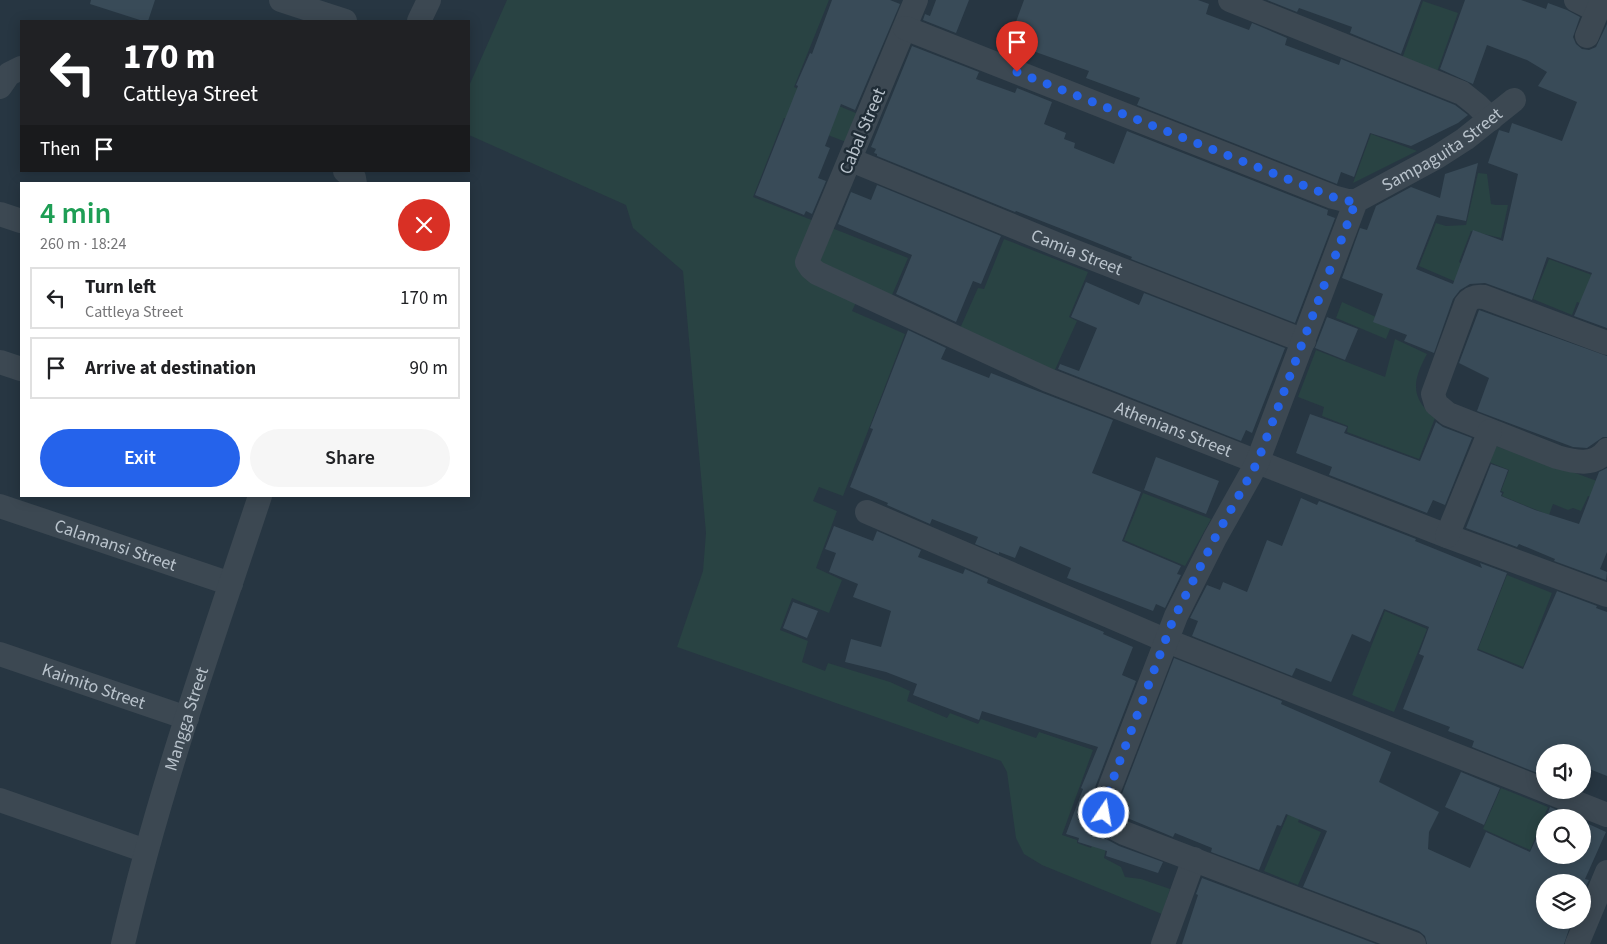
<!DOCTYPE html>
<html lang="en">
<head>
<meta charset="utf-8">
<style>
  :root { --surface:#fff; --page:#f6f6f6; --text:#202124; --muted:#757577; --line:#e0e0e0; --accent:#2563eb }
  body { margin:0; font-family:"Source Sans 3",sans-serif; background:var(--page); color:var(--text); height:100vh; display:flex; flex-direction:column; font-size:19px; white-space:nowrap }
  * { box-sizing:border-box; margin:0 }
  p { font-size:16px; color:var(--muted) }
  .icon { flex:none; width:28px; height:28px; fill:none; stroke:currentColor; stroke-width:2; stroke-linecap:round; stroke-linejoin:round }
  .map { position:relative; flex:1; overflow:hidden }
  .panel { position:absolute; left:20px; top:182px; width:450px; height:315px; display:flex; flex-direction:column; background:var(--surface); border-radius:0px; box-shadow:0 2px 12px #0003 }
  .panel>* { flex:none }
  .guide { position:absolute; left:20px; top:20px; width:450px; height:152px; border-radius:0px; box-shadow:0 2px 12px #0003; background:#202124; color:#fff; overflow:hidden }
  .buttons { position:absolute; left:1536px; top:744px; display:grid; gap:10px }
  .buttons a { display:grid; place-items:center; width:55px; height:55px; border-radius:50%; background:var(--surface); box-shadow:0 2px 12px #0003; font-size:25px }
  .pin { position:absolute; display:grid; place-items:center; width:42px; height:42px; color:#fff; margin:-51px -21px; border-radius:50% 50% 50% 0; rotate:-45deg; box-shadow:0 0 5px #0007 }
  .pin .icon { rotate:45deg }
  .me { position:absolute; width:55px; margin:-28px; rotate:12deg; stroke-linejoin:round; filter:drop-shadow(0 0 4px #0008) }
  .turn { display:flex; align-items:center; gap:18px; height:105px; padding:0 20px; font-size:22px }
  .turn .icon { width:65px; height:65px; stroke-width:2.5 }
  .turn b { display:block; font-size:35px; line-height:42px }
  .then { display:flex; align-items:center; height:48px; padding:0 20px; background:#0003; gap:10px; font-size:19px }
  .round { display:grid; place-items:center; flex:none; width:52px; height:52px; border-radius:26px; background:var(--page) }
  .head { display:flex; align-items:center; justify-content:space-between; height:85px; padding:0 20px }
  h1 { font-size:30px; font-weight:600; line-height:38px; color:#1e9e55 }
  .primary-button { display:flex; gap:10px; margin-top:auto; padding:10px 20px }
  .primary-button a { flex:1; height:58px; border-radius:30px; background:var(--accent); color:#fff; font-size:20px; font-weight:600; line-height:58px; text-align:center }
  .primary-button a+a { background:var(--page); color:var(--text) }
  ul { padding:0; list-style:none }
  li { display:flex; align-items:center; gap:15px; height:62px; margin:0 10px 8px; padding:0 10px; border:2px solid var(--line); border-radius:0px }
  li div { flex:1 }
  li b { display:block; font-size:19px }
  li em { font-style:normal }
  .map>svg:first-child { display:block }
</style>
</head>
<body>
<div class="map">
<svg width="1607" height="944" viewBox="0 0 1607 944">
  <rect width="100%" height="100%" fill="#273642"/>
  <path fill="#294343" d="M 507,0 L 829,0 L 794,87 L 858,114 L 846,142 L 784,118 L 753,197 L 908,258 L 889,302 L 862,290 L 852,311 L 905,334 L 843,496 L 819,487 L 813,501 L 837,511 L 816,568 L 842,580 L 829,613 L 792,598 L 780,630 L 808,641 L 802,662 L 825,671 L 828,663 L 890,682 L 910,691 L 907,701 L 947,718 L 950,713 L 978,724 L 981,719 L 1036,738 L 1039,732 L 1093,750 L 1062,835 L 1077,840 L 1077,843 L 1091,848 L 1093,843 L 1106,848 L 1104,858 L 1121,867 L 1125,877 L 1141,879 L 1170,889 L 1162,914 L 1042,865 L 1024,854 L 1016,838 L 1007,772 L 1001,761 L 677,647 L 703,571 L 706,533 L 683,271 L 633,228 L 626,205 L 469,135 L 469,86 Z
    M 1423,1 L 1458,13 L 1437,72 L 1402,59 Z
    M 1371,134 L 1417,151 L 1353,183 Z
    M 1478,173 L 1487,174 L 1491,204 L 1496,205 L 1508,205 L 1501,238 L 1471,231 L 1459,262 L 1463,264 L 1461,284 L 1419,266 L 1436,223 L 1446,226 L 1466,225 Z
    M 1004,239 L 1088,272 L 1069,317 L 1077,321 L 1054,372 L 958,333 L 978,288 L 984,289 Z
    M 1549,259 L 1600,278 L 1588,306 L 1577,302 L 1572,315 L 1533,299 Z
    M 1342,302 L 1392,324 L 1386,339 L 1336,318 Z
    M 1395,339 L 1427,354 C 1413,380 1409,397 1435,418 L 1419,459 L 1347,432 L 1348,426 L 1322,416 L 1324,407 L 1298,397 L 1316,350 L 1385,377 Z
    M 1496,446 L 1510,451 L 1515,451 L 1597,481 L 1596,499 L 1588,496 L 1581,511 L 1573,508 L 1568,510 L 1553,504 L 1549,515 L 1502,496 L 1504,492 L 1501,491 L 1509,470 L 1489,462 Z
    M 1143,493 L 1211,519 L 1185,566 L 1124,540 Z
    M 1507,575 L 1552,593 L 1523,667 L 1478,649 Z
    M 1385,611 L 1427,629 L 1394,712 L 1352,695 Z
    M 1501,788 L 1548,807 L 1530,850 L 1483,829 Z
    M 1295,798 L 1306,802 L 1298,822 L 1321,832 L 1298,885 L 1264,871 Z"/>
  <path fill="#394b58" d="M 91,0 L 155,0 L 148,21 L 143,21 L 90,4 Z
    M 832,0 L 890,0 L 900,4 L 855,110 L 841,104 L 825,146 L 830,148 L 818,178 L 826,181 L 812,214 L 806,211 L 804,215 L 755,195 L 798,86 L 796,85 L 810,53 L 812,54 Z
    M 936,0 L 969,0 L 956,33 L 923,20 L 925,14 L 930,16 Z
    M 1024,0 L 1198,0 L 1209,4 L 1206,14 L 1249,30 L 1252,23 L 1287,38 L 1285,45 L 1339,65 L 1341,59 L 1455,105 L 1468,115 L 1458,123 L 1411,146 L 1370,133 L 1354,177 L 1341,172 L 1337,184 L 1137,105 L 1140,98 L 1086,78 L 1089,71 L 1030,50 L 1028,57 L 1006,49 Z
    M 1267,0 L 1421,0 L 1401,54 L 1350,33 L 1352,27 L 1299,8 L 1297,12 Z
    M 1465,0 L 1521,0 L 1546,9 L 1548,3 L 1567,10 L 1580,17 L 1573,37 L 1576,44 L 1582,49 L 1589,50 L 1596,47 L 1607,24 L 1607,328 L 1574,316 L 1592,273 L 1547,257 L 1532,300 L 1485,283 L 1470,284 L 1460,290 L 1453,299 L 1434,353 L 1404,341 L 1407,335 L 1373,322 L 1383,294 L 1342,278 L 1360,228 L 1367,230 L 1376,206 L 1411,187 L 1440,198 L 1445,174 L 1478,163 L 1466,221 L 1437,215 L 1416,269 L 1453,284 L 1473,230 L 1503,241 L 1518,174 L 1488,163 L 1499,130 L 1509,133 L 1512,123 L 1562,141 L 1577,102 L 1538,86 L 1547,72 L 1527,60 L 1487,45 L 1473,84 L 1440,69 Z
    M 912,46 L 979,72 L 976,79 L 1015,93 L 1017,88 L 1052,102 L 1044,124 L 1066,133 L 1064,139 L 1075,143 L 1074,148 L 1114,164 L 1127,131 L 1328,210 L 1327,215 L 1335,218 L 1295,323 L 1131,259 L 1132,257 L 1090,240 L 1016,211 L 1015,212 L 877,156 L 877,154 L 874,153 L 876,149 L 871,147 Z
    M 877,185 L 1001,236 L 981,284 L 973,281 L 956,322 L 896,294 L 912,255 L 838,224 L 851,192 L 871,200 Z
    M 1086,282 L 1139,305 L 1144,293 L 1285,348 L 1252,433 L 1246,430 L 1241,441 L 1058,369 L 1060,364 L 1079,371 L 1097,328 L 1071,317 Z
    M 1479,310 L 1607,356 L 1607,437 L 1603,437 L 1587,448 L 1573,447 L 1477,411 L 1489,378 L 1459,363 Z
    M 1327,317 L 1358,329 L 1345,360 L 1315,348 Z
    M 908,330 L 946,348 L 941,359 L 989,378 L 991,373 L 1113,420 L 1092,473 L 1141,492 L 1122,541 L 1181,566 L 1177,574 L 1181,575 L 1165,608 L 1156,604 L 1153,611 L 1067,578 L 1071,568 L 1020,546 L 1015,558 L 999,552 L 999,554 L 975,544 L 978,537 L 932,519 L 930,524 L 887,505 L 888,503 L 850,487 L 873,429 L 870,428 Z
    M 1310,414 L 1347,427 L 1344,433 L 1420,461 L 1436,422 L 1443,427 L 1472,438 L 1445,505 L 1433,500 L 1427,513 L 1329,475 L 1332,467 L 1296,453 Z
    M 1156,457 L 1219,481 L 1206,514 L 1144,490 Z
    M 1491,464 L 1508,470 L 1500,492 L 1502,493 L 1501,496 L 1535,510 L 1579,524 L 1599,472 L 1607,468 L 1607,552 L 1600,569 L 1607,572 L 1606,580 L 1554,561 L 1555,559 L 1519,544 L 1517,547 L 1466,528 Z
    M 1301,498 L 1317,505 L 1319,501 L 1416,539 L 1415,541 L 1482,568 L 1480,563 L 1507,573 L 1477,650 L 1523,669 L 1557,591 L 1597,606 L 1596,608 L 1607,612 L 1607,776 L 1582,766 L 1582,752 L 1545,751 L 1545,776 L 1472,747 L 1474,741 L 1448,731 L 1450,727 L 1403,709 L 1424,656 L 1419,654 L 1429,627 L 1384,609 L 1370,642 L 1352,634 L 1331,682 L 1296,668 L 1292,676 L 1192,636 L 1198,621 L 1190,618 L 1207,585 L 1220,590 L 1223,582 L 1247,592 L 1267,540 L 1282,546 Z
    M 834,526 L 873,541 L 877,531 L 921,550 L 918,557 L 963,574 L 965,569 L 988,579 L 987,583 L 1104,632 L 1103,634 L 1133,647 L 1122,675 L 1136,681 L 1094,790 L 1090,806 L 1090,814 L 1094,826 L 1104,838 L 1119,846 L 1163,862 L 1158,873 L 1106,856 L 1107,851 L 1078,842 L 1079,838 L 1066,834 L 1083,789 L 1081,788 L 1098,747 L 982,711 L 979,720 L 913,695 L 917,684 L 886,672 L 845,662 L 851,639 L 881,647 L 891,611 L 853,597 L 858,584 L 829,572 L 836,553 L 825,549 Z
    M 793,602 L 818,611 L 807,638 L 783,628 Z
    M 1174,658 L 1282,701 L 1281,704 L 1391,752 L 1379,782 L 1439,812 L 1429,832 L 1428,849 L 1470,868 L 1486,832 L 1530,852 L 1545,819 L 1545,855 L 1582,855 L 1582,821 L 1606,832 L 1585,879 L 1589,880 L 1582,895 L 1582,882 L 1545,882 L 1545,920 L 1572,920 L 1564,944 L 1427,944 L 1425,936 L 1419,931 L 1303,887 L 1327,831 L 1286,814 L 1281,826 L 1277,825 L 1259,870 L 1211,852 L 1212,848 L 1175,833 L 1173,837 L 1120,815 L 1118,809 L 1120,799 Z
    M 1461,772 L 1500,788 L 1484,825 L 1445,807 Z
    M 1550,807 L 1570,815 L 1575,818 L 1546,818 Z
    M 1202,878 L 1376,944 L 1182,944 L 1198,895 L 1196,894 Z"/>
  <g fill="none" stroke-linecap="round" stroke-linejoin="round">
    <g stroke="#3c4852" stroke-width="24">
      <path d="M 281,0 L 345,21"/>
      <path id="s1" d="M 916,0 L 807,262 L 811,268 L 817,273 L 1048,380 L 1447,536 L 1607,595"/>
      <path d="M 1230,0 L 1462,93 L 1477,105 L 1491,119"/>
      <path d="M 1576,0 L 1598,11"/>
      <path d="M 419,21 L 429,0"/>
      <path d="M 905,28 L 1333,197 L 1348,201 L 1356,201"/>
      <path d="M 1587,36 L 1602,0"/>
      <path d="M 0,87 L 9,74 L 21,68"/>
      <path id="s2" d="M 851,160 L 1071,250 L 1304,341"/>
      <path d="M 345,171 L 354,178 L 355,184"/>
      <path d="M 0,214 L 21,221"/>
      <path d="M 1607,343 L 1484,297 C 1476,296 1471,297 1466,304 L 1433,394 L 1436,404 L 1448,414 L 1557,457 C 1575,462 1594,467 1607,450"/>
      <path d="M 0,362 L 21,369"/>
      <path id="s3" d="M 0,506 L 231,584"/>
      <path d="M 867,512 L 1165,640 L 1607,815"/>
      <path d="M 1447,536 L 1490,431"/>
      <path id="s4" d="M 0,654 L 187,718"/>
      <path d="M 0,800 L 146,851"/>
      <path id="s5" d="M 123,944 C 158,792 211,644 260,496"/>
      <path d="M 1163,944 L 1194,859"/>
      <path id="s6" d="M 1414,944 L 1124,833 C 1104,824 1100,816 1107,795 L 1176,616 L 1215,538 L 1257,463 L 1356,201 L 1437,157 L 1465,139 L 1514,100"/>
      <path d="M 1577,944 L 1607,872"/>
    </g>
  </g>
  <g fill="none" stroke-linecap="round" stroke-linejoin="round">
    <path stroke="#2563eb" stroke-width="9" stroke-dasharray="0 16.2" d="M 1017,72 L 1333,197 L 1348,201 L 1356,201 L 1257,463 L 1215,538 L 1173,620 L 1107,795 L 1104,813"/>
  </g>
  <g text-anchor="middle" stroke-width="5" stroke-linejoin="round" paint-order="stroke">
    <g font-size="18" fill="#b9c3cc" stroke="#202d37">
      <text transform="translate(862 131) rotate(-67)" y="6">Cabal Street</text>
      <text dy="6" stroke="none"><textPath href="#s6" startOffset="1104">Sampaguita Street</textPath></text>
      <text dy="6" stroke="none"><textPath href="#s2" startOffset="244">Camia Street</textPath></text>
      <text dy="6" stroke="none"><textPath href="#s1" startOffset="688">Athenians Street</textPath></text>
      <text dy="6" stroke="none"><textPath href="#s3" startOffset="122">Calamansi Street</textPath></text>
      <text dy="6" stroke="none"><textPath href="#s4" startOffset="99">Kaimito Street</textPath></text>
      <text dy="6" stroke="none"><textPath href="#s5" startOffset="234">Mangga Street</textPath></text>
    </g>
  </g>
</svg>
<div class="buttons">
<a><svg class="icon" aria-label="sound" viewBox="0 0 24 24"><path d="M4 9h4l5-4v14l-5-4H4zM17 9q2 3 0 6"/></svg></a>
<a><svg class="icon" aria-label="search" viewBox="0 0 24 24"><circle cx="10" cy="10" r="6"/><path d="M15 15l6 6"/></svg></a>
<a><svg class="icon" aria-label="layers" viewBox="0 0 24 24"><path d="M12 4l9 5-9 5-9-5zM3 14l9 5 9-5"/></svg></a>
</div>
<div class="pin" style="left:1017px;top:72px;background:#d93025"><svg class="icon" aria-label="arrive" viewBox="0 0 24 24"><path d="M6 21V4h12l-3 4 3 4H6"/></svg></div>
<svg class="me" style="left:1104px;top:813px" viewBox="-20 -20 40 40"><circle r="17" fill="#2563eb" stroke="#fff" stroke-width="3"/><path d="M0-11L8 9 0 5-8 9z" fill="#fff"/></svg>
<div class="guide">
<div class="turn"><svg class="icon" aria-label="left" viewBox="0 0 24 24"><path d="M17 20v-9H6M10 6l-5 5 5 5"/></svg><div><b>170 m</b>Cattleya Street</div></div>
<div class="then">Then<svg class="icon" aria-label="arrive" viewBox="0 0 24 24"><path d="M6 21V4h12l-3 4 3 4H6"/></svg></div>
</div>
<section class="panel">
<div class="head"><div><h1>4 min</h1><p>260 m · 18:24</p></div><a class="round" style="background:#d93025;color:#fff"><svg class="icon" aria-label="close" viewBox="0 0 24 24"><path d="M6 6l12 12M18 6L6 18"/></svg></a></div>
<ul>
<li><svg class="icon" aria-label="left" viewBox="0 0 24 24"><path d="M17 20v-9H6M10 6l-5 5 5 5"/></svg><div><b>Turn left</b><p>Cattleya Street</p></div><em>170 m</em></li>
<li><svg class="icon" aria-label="arrive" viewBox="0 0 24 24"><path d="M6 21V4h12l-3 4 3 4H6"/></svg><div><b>Arrive at destination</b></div><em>90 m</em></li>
</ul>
<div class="primary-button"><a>Exit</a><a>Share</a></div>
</section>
</div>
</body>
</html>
